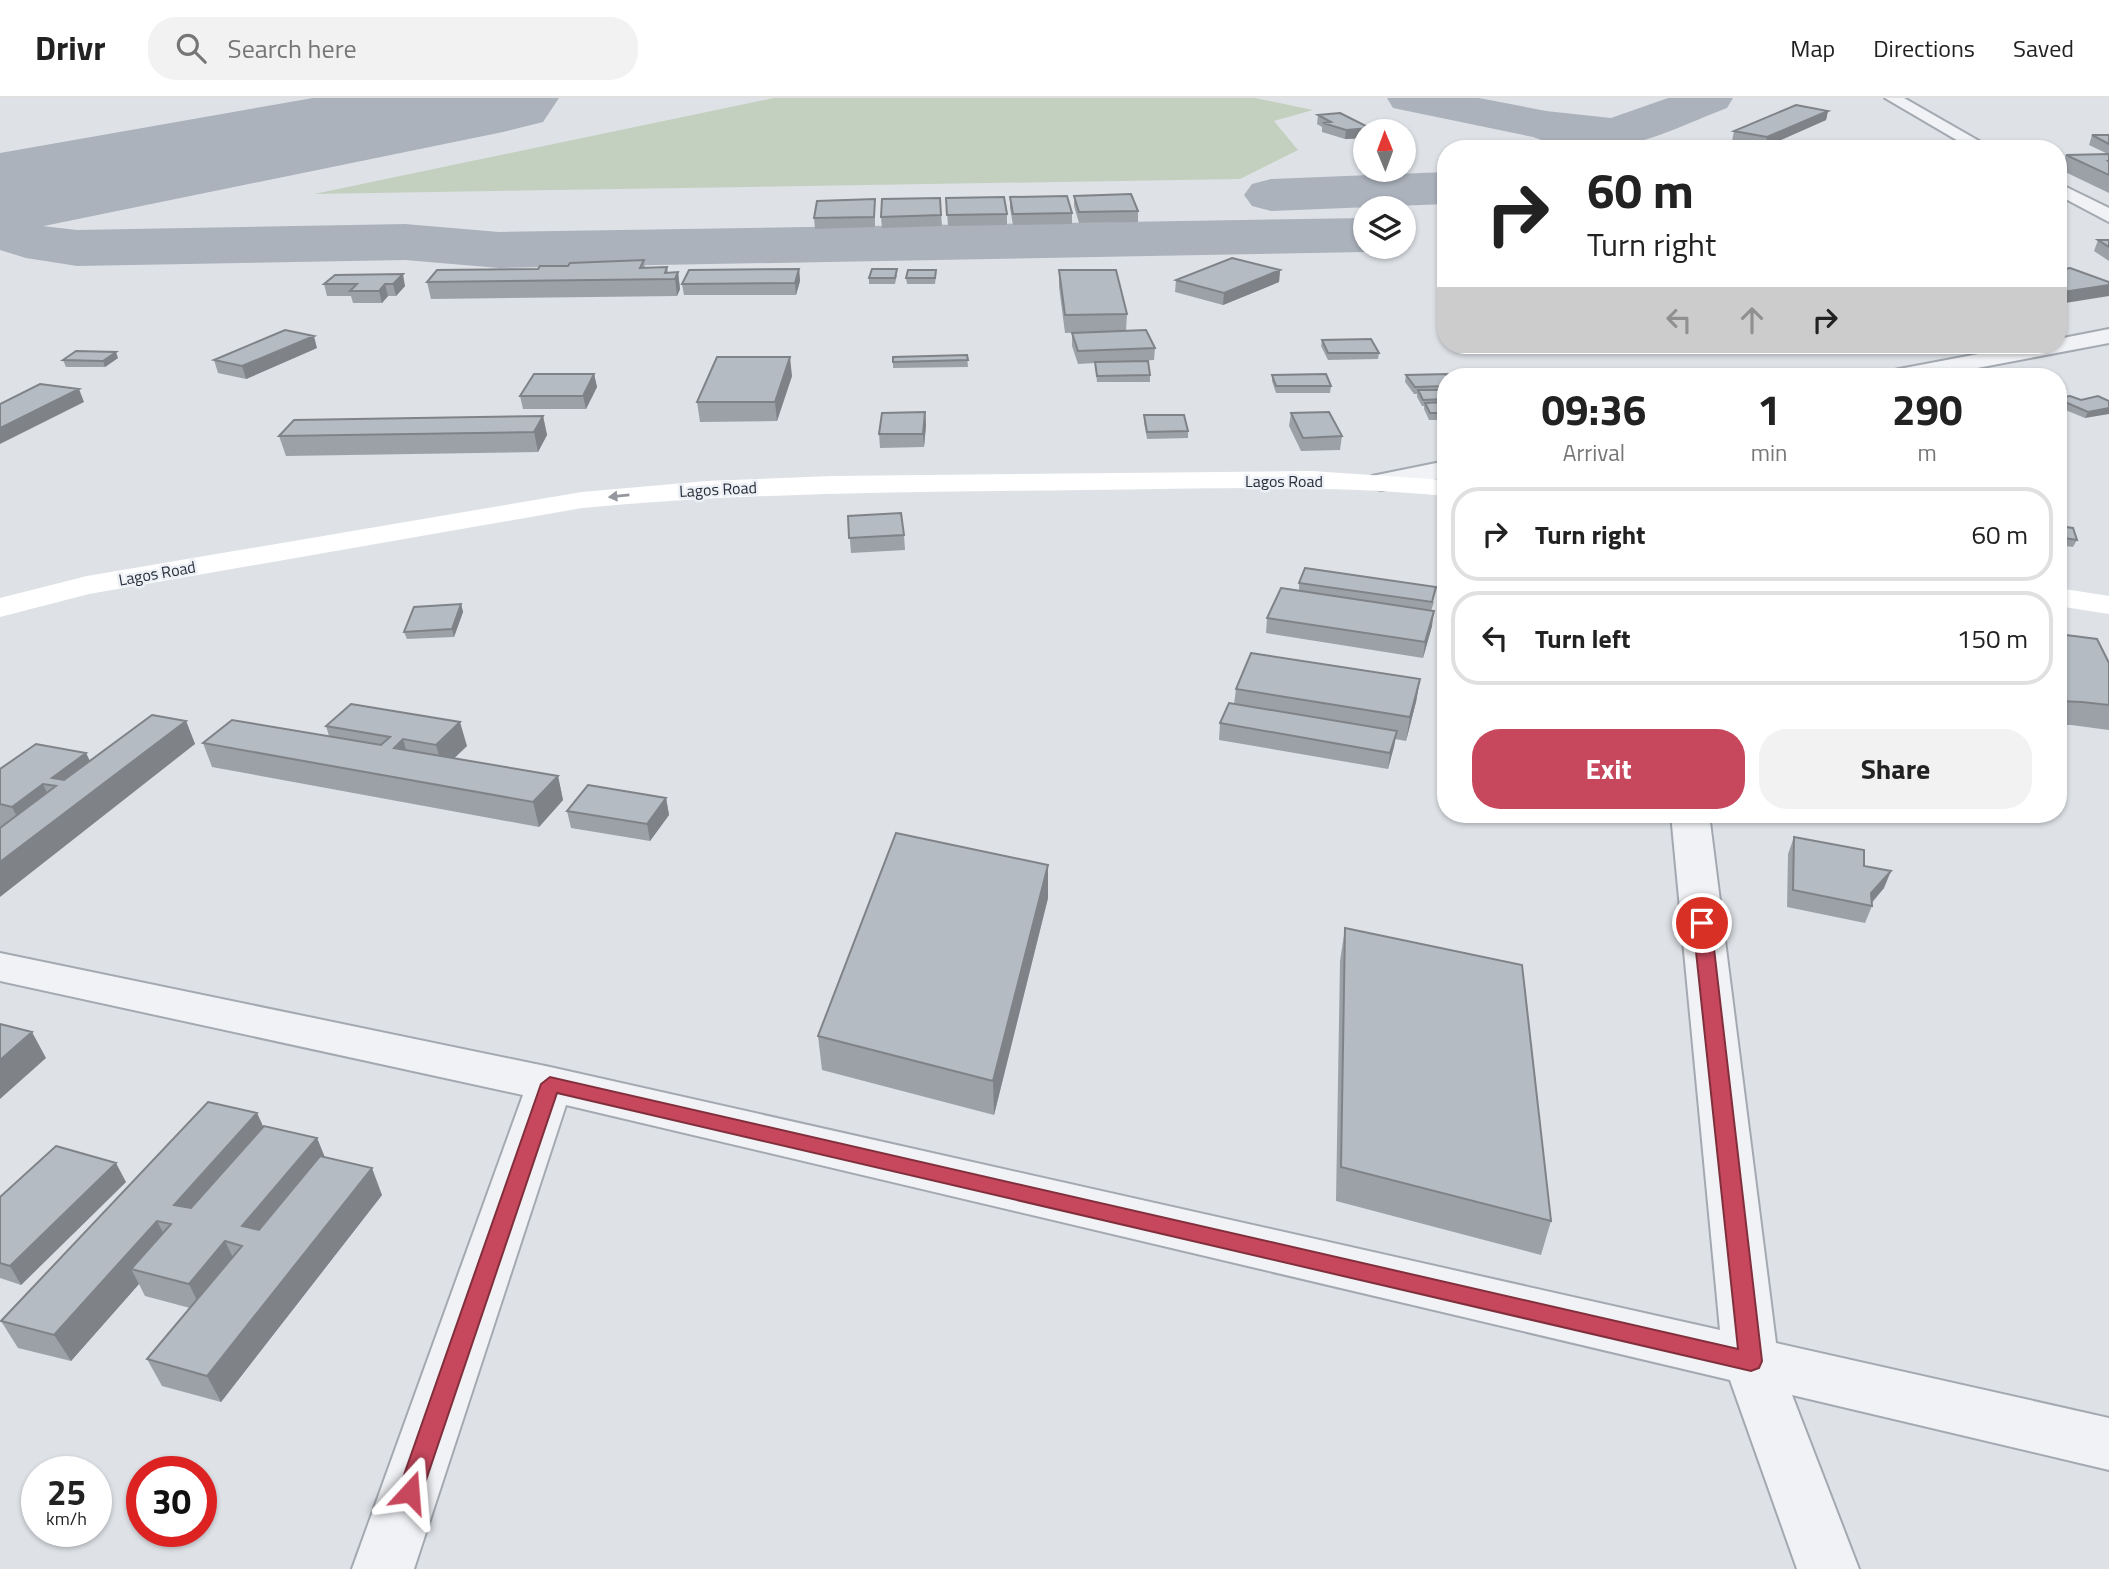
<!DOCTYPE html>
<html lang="en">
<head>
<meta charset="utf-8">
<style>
  :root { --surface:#fff; --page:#f2f2f2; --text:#222; --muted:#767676; --line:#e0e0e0; --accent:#c7485d }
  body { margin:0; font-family:"Titillium Web",sans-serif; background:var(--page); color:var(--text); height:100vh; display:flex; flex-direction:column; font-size:26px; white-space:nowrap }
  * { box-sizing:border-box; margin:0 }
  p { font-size:23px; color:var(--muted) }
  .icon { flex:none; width:38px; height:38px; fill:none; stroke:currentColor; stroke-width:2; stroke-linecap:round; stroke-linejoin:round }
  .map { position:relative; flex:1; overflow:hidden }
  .drawer { position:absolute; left:1437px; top:270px; width:630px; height:455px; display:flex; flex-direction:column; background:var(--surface); border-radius:28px; box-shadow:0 2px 5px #0004 }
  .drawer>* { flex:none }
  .hud { position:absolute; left:1437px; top:42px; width:630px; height:214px; border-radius:28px; box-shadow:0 2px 5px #0004; background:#fff; color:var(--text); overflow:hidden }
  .needle { width:46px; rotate:359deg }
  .controls { position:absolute; left:1353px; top:21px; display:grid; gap:14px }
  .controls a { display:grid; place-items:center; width:63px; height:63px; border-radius:50%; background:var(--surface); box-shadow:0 2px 5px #0004; font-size:35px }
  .speed { position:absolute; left:21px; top:1358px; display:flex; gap:14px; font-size:35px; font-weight:700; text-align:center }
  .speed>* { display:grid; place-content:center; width:91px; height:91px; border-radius:50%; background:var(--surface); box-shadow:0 2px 5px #0004; line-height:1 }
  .speed small { font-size:18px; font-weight:400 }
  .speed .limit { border:10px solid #d22; background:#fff; color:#111 }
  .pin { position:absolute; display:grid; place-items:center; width:60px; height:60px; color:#fff; margin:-30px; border:4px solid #fff; border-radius:50%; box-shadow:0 2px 7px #0007 }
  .me { position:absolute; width:77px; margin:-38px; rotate:19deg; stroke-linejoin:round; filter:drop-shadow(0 0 5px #0008) }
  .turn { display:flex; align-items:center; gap:24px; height:147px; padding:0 35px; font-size:32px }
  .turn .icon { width:91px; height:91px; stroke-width:2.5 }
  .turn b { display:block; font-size:49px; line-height:60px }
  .lanes { display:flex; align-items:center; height:66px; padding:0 35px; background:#0003; justify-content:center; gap:35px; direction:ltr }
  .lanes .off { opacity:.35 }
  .eta { display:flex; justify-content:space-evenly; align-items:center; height:119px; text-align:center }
  .eta b { font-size:42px; font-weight:700; line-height:49px }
  .cta { display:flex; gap:14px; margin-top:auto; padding:14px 35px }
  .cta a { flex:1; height:80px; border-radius:28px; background:var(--accent); color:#fff; font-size:28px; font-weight:700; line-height:80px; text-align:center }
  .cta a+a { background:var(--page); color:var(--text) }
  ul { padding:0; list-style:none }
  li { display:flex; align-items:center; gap:21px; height:94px; margin:0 14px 10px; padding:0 21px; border:4px solid var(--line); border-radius:28px }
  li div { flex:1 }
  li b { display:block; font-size:26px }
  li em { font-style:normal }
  header { display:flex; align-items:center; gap:42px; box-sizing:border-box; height:98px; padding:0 35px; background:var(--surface); border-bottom:2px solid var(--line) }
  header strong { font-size:33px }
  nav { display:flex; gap:38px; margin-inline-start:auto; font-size:24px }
  .search { width:490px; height:63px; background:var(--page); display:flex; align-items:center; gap:18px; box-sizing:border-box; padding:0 24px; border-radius:28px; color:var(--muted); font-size:26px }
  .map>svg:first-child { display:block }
</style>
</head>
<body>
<header>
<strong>Drivr</strong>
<div class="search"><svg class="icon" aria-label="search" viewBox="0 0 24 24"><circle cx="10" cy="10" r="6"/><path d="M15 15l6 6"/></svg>Search here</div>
<nav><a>Map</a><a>Directions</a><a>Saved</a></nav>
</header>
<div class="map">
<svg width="2109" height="1471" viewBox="0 0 2109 1471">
  <rect width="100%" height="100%" fill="#dee2e7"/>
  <path fill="#c4d0bf" d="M 774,0 L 1255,0 L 1313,12 L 1274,23 L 1298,52 L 1240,81 L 314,96 Z"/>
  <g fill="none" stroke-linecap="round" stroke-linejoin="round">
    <path fill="#abb2bc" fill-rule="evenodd" d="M 1387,0 L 1479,0 L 1546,13 L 1611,20 L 1668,0 L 1733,0 L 1727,10 C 1691,23 1637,52 1600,48 L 1598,51 L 1542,51 L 1547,44 L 1533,39 L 1393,10 Z
      M 1446,74 L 1446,106 L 1271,113 L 1252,108 L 1244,97 L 1252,86 L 1271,81 Z
      M 0,109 L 20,114 L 42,128 L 77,132 L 405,126 L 499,134 L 1365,120 L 1365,149 L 1386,149 L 1365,154 L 499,170 L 405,162 L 77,168 L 26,160 L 0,152 Z"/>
    <path fill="#abb2bc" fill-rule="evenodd" d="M 313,0 L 559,0 L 543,24 L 503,34 L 0,137 L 0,55 Z"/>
    <g stroke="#a4a9b1" stroke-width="4">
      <path id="street" d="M 1885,0 L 1904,0 L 1993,51 L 1972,51 Z
        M 2058,85 L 2109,110 L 2109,124 L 2058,97 Z
        M 2109,231 L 2109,245 L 1935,278 L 1887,278 L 1891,273 L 1899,271 L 2026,247 L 2058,247 L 2058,241 Z
        M 1446,363 L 1446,379 L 1382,392 L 1372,390 L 1368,384 L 1372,378 Z
        M 1671,716 L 1709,716 L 1776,1245 L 2109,1320 L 2109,1372 L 1792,1297 L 1859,1471 L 1797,1471 L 1730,1282 L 566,1007 L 414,1471 L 352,1471 L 523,997 L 0,883 L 0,855 L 550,969 L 1720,1232 Z"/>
    </g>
    <use href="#street" fill="#f0f2f5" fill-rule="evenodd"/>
    <path fill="#fff" fill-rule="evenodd" d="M 1311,373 L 1446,382 L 1446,398 C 1325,386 1206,391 1085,392 C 917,394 750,394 582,410 L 89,496 L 0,519 L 0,500 L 87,478 L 582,394 L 707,383 L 833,378 Z
      M 2058,490 L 2109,498 L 2109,516 L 2058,508 Z"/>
  </g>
  <path fill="#9ca1a8" d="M 1828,13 L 1826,22 L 1765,49 L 1732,43 L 1734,33 Z
    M 1318,17 L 1365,33 L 1365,40 L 1345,41 L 1322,34 L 1322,29 L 1317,26 Z
    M 2092,37 L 2109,37 L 2109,95 L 2061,72 L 2066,57 L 2108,56 L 2089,47 Z
    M 1074,98 L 1138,113 L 1138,124 L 1079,125 L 1074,108 Z
    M 1010,99 L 1072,115 L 1072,126 L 1013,127 L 1010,110 Z
    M 940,100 L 942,128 L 882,130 L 881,119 Z
    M 946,100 L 1007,116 L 1007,127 L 948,128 Z
    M 875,101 L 875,129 L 815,131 L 814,120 Z
    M 2098,142 L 2109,142 L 2109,163 L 2094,153 Z
    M 644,162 L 645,170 L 667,169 L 668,175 L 678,174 L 680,191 L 677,198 L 431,201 L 427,184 L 538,171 Z
    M 799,171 L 800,183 L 796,197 L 684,197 L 682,186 Z
    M 1059,172 L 1127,216 L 1126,233 L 1155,250 L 1154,262 L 1136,263 L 1150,277 L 1150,284 L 1097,284 L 1095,265 L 1078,266 L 1072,248 L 1072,235 L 1096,234 L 1065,235 L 1059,189 Z
    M 1280,172 L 1279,184 L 1223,207 L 1175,194 L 1176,182 Z
    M 2058,172 L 2109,184 L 2059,206 Z
    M 335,177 L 405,188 L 396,198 L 388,198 L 382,205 L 353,205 L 351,198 L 327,198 L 324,186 Z
    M 897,177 L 895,186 L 869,186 L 869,180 Z
    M 936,178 L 935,186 L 907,186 L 906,180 Z
    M 1322,242 L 1379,255 L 1378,261 L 1328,262 L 1321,248 Z
    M 317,250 L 246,281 L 218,275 L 214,262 Z
    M 967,257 L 968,269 L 893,270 L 893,259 Z
    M 118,260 L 105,269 L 66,269 L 63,262 Z
    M 594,276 L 597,289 L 586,311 L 523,311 L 520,298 Z
    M 1272,277 L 1331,288 L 1330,295 L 1276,295 L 1272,283 Z
    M 1406,277 L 1446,278 L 1446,322 L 1429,322 L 1424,311 L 1424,308 L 1422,308 L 1417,299 L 1417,296 L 1414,296 L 1405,284 Z
    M 792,278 L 777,323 L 700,324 L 697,304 Z
    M 2058,300 L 2081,302 L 2109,303 L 2085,320 L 2058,309 Z
    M 925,314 L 926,327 L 924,349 L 880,350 L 879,336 Z
    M 1291,315 L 1342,338 L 1340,352 L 1301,353 L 1289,328 Z
    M 1144,317 L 1188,333 L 1188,340 L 1147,341 L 1144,324 Z
    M 543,318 L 547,337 L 538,354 L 286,358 L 279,338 Z
    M 848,418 L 904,437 L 905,452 L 851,455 Z
    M 2058,428 L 2077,442 L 2073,449 L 2058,447 Z
    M 1299,485 L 1434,504 L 1431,513 L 1432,528 L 1423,560 L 1266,535 L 1267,520 L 1299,493 Z
    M 461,506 L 463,514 L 454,539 L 407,541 L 404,534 Z
    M 2058,536 L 2109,565 L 2109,632 L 2071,627 L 2058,627 Z
    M 1420,581 L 1416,604 L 1406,643 L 1395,641 L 1388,671 L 1219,642 L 1220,625 L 1234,606 L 1236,591 Z
    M 186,623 L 195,646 L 0,729 L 0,671 L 86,655 L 90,663 Z
    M 326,628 L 467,648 L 454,660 L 558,678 L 563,702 L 539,729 L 212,669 L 203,645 L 329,638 Z
    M 666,700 L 669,717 L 650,743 L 571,730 L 567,713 Z
    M 1794,739 L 1864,768 L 1884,790 L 1872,805 L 1872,808 L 1865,825 L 1787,809 L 1788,756 Z
    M 1048,767 L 1048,800 L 994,1017 L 822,972 L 818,938 Z
    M 1345,830 L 1551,1123 L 1541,1157 L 1336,1103 L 1340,863 Z
    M 257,1015 L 263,1029 L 317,1040 L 325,1060 L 382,1097 L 221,1304 L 162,1288 L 147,1261 L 190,1210 L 145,1198 L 139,1186 L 71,1263 L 18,1250 L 1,1223 Z
    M 126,1084 L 21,1187 L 0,1180 L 0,1099 Z"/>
  <path fill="#7f8388" d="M 1828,13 L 1826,22 L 1765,49 L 1767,39 Z
    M 1370,30 L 1370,33 L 1365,33 L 1365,40 L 1345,41 L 1346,32 Z
    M 799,171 L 800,183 L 796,197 L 795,185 Z
    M 1280,172 L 1279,184 L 1223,207 L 1224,195 Z
    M 678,174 L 680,191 L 677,198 L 675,181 Z
    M 403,176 L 405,188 L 396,198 L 393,186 Z
    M 385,186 L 388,198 L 382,205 L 379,193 Z
    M 2109,187 L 2109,198 L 2059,206 L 2063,194 Z
    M 314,238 L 317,250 L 246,281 L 242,268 Z
    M 116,254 L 118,260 L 105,269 L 103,263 Z
    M 790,259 L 792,278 L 777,323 L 775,304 Z
    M 594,276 L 597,289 L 586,311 L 583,298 Z
    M 79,291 L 84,304 L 0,346 L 0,330 Z
    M 2109,310 L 2109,316 L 2085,320 L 2088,314 Z
    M 925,314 L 926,327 L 924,349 L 923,336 Z
    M 543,318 L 547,337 L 538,354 L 534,334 Z
    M 461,506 L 463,514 L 454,539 L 452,531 Z
    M 1434,513 L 1432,528 L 1423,560 L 1425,544 Z
    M 1420,581 L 1416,604 L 1406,643 L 1410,619 Z
    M 186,623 L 195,646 L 0,799 L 0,764 Z
    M 460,624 L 467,648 L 443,671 L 436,647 Z
    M 1397,633 L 1394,649 L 1388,671 L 1390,655 Z
    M 403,641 L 410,665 L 394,650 Z
    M 86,655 L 97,679 L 64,704 L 52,680 Z
    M 558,678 L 563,702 L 539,729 L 533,704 Z
    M 43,686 L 54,710 L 24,733 L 12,709 Z
    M 666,700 L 669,717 L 650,743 L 647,726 Z
    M 1048,767 L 1048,800 L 994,1017 L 993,983 Z
    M 1891,773 L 1884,790 L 1869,807 L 1871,795 Z
    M 32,934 L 46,960 L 0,1001 L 0,962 Z
    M 257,1015 L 269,1041 L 187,1134 L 174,1107 Z
    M 317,1040 L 328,1067 L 255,1155 L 242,1128 Z
    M 116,1065 L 126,1084 L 21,1187 L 10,1168 Z
    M 372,1070 L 382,1097 L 221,1304 L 207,1278 Z
    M 157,1123 L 171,1150 L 131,1171 L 139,1186 L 71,1263 L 54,1237 Z
    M 225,1143 L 238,1170 L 202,1213 L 189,1186 Z"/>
  <path fill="#b5bbc3" stroke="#7f8388" stroke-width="2" d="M 1796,7 L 1828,13 L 1767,39 L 1734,33 Z
    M 1340,15 L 1370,30 L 1346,32 L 1323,25 L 1331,24 L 1318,17 Z
    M 2092,37 L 2109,37 L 2109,46 Z
    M 2109,56 L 2109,63 L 2108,63 L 2109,64 L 2109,77 L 2066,57 Z
    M 1131,96 L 1138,113 L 1079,114 L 1074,98 Z
    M 1067,98 L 1072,115 L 1013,116 L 1010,99 Z
    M 1004,99 L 1007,116 L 947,117 L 946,100 Z
    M 940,100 L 941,117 L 881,119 L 882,101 Z
    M 875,101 L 874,119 L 814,120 L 817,103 Z
    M 2098,142 L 2109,142 L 2109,149 Z
    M 1232,160 L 1280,172 L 1224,195 L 1176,182 Z
    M 644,162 L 640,170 L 667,169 L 665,175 L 678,174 L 675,181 L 427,184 L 437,172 L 538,171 L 540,168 L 568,168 L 570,165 Z
    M 2070,170 L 2109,184 L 2109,187 L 2063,194 L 2058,192 L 2058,172 Z
    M 799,171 L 795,185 L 682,186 L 689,172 Z
    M 872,171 L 897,171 L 895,180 L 869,180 Z
    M 908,172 L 936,172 L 935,180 L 906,180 Z
    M 1059,172 L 1116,172 L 1127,216 L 1065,217 Z
    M 403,176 L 393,186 L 385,186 L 379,193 L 350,193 L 357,186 L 324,186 L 335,177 Z
    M 285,232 L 314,238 L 242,268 L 214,262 Z
    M 1146,232 L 1155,250 L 1078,253 L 1072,235 Z
    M 1371,241 L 1379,255 L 1328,255 L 1322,242 Z
    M 76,253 L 116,254 L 103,263 L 63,262 Z
    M 967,257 L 968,262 L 893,264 L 893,259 Z
    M 717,259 L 790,259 L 775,304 L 697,304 Z
    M 1148,263 L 1150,277 L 1097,278 L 1095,264 Z
    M 534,276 L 594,276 L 583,298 L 520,298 Z
    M 1326,276 L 1331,288 L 1276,288 L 1272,277 Z
    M 1449,276 L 1451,278 L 1446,278 L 1446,288 L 1415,289 L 1406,277 Z
    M 40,286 L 79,291 L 0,330 L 0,306 Z
    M 1418,292 L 1446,292 L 1446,301 L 1423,302 Z
    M 2070,298 L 2081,302 L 2098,298 L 2109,303 L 2109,310 L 2088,314 L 2058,301 L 2058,300 Z
    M 1446,304 L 1446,315 L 1430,315 L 1425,305 Z
    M 925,314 L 923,336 L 879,336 L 882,315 Z
    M 1329,314 L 1342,338 L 1303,340 L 1291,315 Z
    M 1144,317 L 1184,317 L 1188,333 L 1147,334 Z
    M 543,318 L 534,334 L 279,338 L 294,322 Z
    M 901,415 L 904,437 L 849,440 L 848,418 Z
    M 2058,428 L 2073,430 L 2077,442 L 2058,439 Z
    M 1305,470 L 1436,489 L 1432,504 L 1299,485 Z
    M 1281,490 L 1434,513 L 1425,544 L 1267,520 Z
    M 461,506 L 452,531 L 404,534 L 414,509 Z
    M 2058,536 L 2097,541 L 2109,565 L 2109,607 L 2082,604 L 2058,603 Z
    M 1251,555 L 1420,581 L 1410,619 L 1236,591 Z
    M 1229,605 L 1397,633 L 1390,655 L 1220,625 Z
    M 351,606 L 460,624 L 436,647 L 403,641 L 394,650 L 558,678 L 533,704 L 203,645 L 232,622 L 381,647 L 390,639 L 326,628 Z
    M 152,617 L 186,623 L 0,764 L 0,730 L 56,688 L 43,686 L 12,709 L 0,706 L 0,671 L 36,646 L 86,655 L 52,680 L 64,682 Z
    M 588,687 L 666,700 L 647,726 L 567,713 Z
    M 896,735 L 1048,767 L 993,983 L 818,938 Z
    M 1794,739 L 1864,752 L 1864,768 L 1891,773 L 1871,795 L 1872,808 L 1793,792 Z
    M 1345,830 L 1522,867 L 1551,1123 L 1341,1069 Z
    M 0,926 L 32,934 L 0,962 Z
    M 208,1004 L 257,1015 L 174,1107 L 191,1110 L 264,1028 L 317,1040 L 242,1128 L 259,1132 L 320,1058 L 372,1070 L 207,1278 L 147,1261 L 242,1148 L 225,1143 L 189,1186 L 131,1171 L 171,1126 L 157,1123 L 54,1237 L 1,1223 Z
    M 56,1048 L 116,1065 L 10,1168 L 0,1165 L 0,1099 Z"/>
  <defs><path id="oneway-solid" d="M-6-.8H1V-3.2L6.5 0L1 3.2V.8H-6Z" transform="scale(1.75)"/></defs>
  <use fill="#94989e" href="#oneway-solid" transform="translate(619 398) rotate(174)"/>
  <path fill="#c7485d" stroke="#812f3c" stroke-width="2" d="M 1702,820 L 1711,825 L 1762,1263 L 1759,1270 L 1751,1273 L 557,995 L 422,1394 L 419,1402 L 410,1406 L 401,1402 L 398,1394 L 541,986 L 550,979 L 1738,1251 L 1693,825 Z"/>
  <g text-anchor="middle" stroke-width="5" stroke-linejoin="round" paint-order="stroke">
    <g font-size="16" fill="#28303d" stroke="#edf0f5">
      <text x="1284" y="389">Lagos Road</text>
      <text transform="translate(718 391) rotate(-3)" y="6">Lagos Road</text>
      <text transform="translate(157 475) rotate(-10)" y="6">Lagos Road</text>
    </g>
  </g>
</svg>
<div class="controls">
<a><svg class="needle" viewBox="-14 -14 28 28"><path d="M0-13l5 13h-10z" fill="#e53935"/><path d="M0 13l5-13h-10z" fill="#767676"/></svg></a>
<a><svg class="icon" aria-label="layers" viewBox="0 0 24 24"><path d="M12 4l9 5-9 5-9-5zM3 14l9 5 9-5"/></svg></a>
</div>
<div class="speed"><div>25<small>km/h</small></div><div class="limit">30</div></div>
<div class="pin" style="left:1702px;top:825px;background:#d93025"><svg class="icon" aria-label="arrive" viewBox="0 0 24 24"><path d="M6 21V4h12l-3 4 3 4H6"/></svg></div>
<svg class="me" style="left:410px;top:1394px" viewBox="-20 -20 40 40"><path d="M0-17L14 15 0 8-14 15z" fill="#c7485d" stroke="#fff" stroke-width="4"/></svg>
<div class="hud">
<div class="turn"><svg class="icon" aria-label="right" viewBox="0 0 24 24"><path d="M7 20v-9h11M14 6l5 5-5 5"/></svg><div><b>60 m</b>Turn right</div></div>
<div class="lanes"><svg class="icon off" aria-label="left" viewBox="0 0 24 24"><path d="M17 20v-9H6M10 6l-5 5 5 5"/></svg><svg class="icon off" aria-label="ahead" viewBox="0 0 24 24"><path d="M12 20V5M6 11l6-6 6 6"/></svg><svg class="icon" aria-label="right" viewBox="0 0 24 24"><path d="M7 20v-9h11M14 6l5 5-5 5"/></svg></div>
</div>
<section class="drawer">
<div class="eta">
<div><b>09:36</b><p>Arrival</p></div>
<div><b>1</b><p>min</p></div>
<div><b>290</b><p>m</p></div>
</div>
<ul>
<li><svg class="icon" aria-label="right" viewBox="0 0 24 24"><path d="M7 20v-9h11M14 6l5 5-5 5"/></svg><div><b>Turn right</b></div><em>60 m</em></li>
<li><svg class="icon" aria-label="left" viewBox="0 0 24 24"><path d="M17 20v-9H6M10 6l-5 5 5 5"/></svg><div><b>Turn left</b></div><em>150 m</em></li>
</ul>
<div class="cta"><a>Exit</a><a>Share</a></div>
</section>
</div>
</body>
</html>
